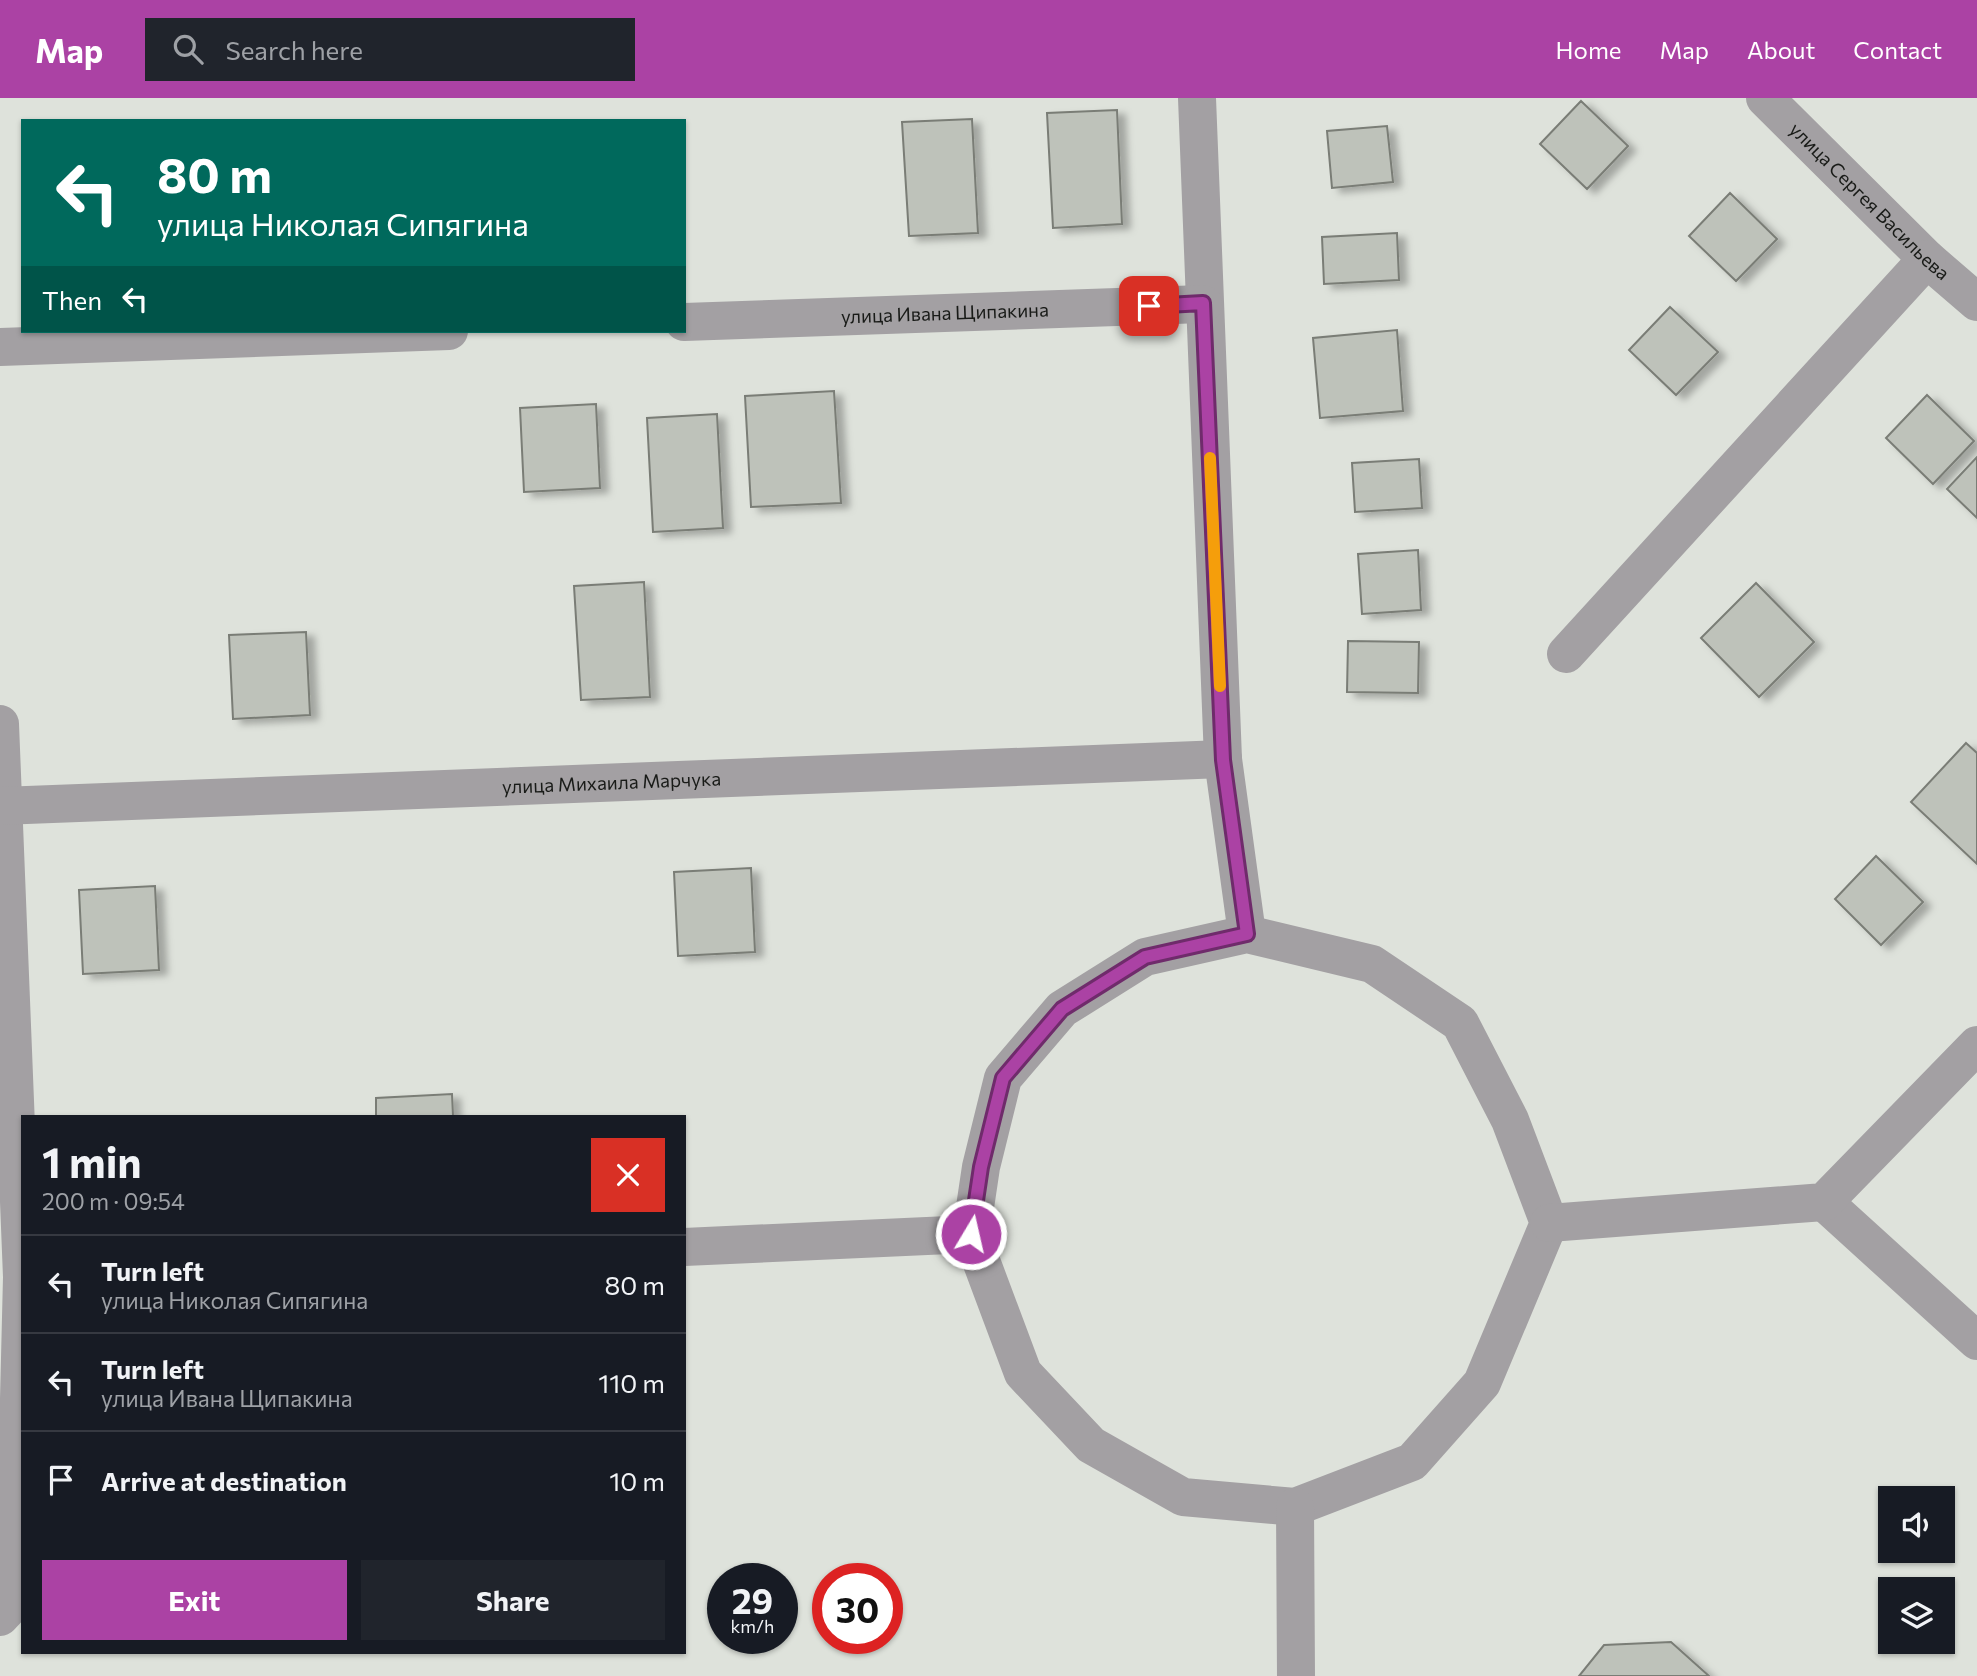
<!DOCTYPE html>
<html lang="en">
<head>
<meta charset="utf-8">
<style>
  :root { --surface:#171b24; --page:#20242c; --text:#f1f3f6; --muted:#9ea1a6; --line:#363941; --accent:#ab42a4 }
  body { margin:0; font-family:Commissioner,sans-serif; background:var(--page); color:var(--text); height:100vh; display:flex; flex-direction:column; font-size:26px; white-space:nowrap }
  * { box-sizing:border-box; margin:0 }
  p { font-size:23px; color:var(--muted) }
  .icon { flex:none; width:38px; height:38px; fill:none; stroke:currentColor; stroke-width:2; stroke-linecap:round; stroke-linejoin:round }
  .map { position:relative; flex:1; overflow:hidden }
  .drawer { position:absolute; left:21px; top:1017px; width:665px; height:539px; display:flex; flex-direction:column; background:var(--surface); border-radius:0px; box-shadow:0 2px 5px #0004 }
  .drawer>* { flex:none }
  .hud { position:absolute; left:21px; top:21px; width:665px; height:214px; border-radius:0px; box-shadow:0 2px 5px #0004; background:#00695c; color:#fff; overflow:hidden }
  .tools { position:absolute; left:1878px; top:1388px; display:grid; gap:14px }
  .tools a { display:grid; place-items:center; width:77px; height:77px; border-radius:0px; background:var(--surface); box-shadow:0 2px 5px #0004; font-size:35px }
  .speed { position:absolute; left:707px; top:1465px; display:flex; gap:14px; font-size:35px; font-weight:700; text-align:center }
  .speed>* { display:grid; place-content:center; width:91px; height:91px; border-radius:50%; background:var(--surface); box-shadow:0 2px 5px #0004; line-height:1 }
  .speed small { font-size:18px; font-weight:400 }
  .speed .limit { border:10px solid #d22; background:#fff; color:#111 }
  .pin { position:absolute; display:grid; place-items:center; width:60px; height:60px; color:#fff; margin:-30px; border-radius:14px; box-shadow:0 4px 10px #0006 }
  .me { position:absolute; width:77px; margin:-38px; rotate:9deg; stroke-linejoin:round; filter:drop-shadow(0 0 5px #0008) }
  .turn { display:flex; align-items:center; gap:24px; height:147px; padding:0 21px; font-size:32px }
  .turn .icon { width:91px; height:91px; stroke-width:2.5 }
  .turn b { display:block; font-size:49px; line-height:60px }
  .then { display:flex; align-items:center; height:66px; padding:0 21px; background:#0003; gap:14px; font-size:26px }
  .round { display:grid; place-items:center; flex:none; width:74px; height:74px; border-radius:0px; background:var(--page) }
  .head { display:flex; align-items:center; justify-content:space-between; height:119px; padding:0 21px }
  h1 { font-size:42px; font-weight:700; line-height:52px }
  .button { display:flex; gap:14px; margin-top:auto; padding:14px 21px }
  .button a { flex:1; height:80px; border-radius:0px; background:var(--accent); color:#fff; font-size:28px; font-weight:700; line-height:80px; text-align:center }
  .button a+a { background:var(--page); color:var(--text) }
  ul { padding:0; list-style:none }
  li { display:flex; align-items:center; gap:21px; height:98px; padding:0 21px; border-top:2px solid var(--line) }
  li div { flex:1 }
  li b { display:block; font-size:26px }
  li em { font-style:normal }
  header { display:flex; align-items:center; gap:42px; box-sizing:border-box; height:98px; padding:0 35px; background:var(--accent); color:#fff }
  header strong { font-size:33px }
  nav { display:flex; gap:38px; margin-inline-start:auto; font-size:24px }
  .search { width:490px; height:63px; background:var(--page); display:flex; align-items:center; gap:18px; box-sizing:border-box; padding:0 24px; border-radius:0px; color:var(--muted); font-size:26px }
  .map>svg:first-child { display:block }
</style>
</head>
<body>
<header>
<strong>Map</strong>
<div class="search"><svg class="icon" aria-label="search" viewBox="0 0 24 24"><circle cx="10" cy="10" r="6"/><path d="M15 15l6 6"/></svg>Search here</div>
<nav><a>Home</a><a>Map</a><a>About</a><a>Contact</a></nav>
</header>
<div class="map">
<svg width="1977" height="1578" viewBox="0 0 1977 1578">
  <defs>
    <filter id="shadow"><feDropShadow dx="8" dy="4.5" stdDeviation="3.5" flood-color="#0004"/></filter>
  </defs>
  <rect width="100%" height="100%" fill="#dee2db"/>
  <path fill="#bec2ba" stroke="#7a7d76" stroke-width="2" filter="url(#shadow)" d="M 1581,3 L 1628,48 L 1587,91 L 1540,46 Z
    M 1117,12 L 1122,126 L 1053,130 L 1047,15 Z
    M 972,21 L 978,135 L 909,138 L 902,24 Z
    M 1387,28 L 1393,84 L 1332,90 L 1327,33 Z
    M 1730,95 L 1777,141 L 1736,183 L 1689,138 Z
    M 1397,135 L 1399,182 L 1324,186 L 1322,139 Z
    M 1670,209 L 1718,254 L 1676,297 L 1629,252 Z
    M 1397,232 L 1403,313 L 1320,320 L 1313,240 Z
    M 834,293 L 841,405 L 751,409 L 745,298 Z
    M 1927,297 L 1974,343 L 1933,386 L 1886,340 Z
    M 596,306 L 600,390 L 524,394 L 520,310 Z
    M 717,316 L 723,430 L 653,434 L 647,320 Z
    M 1977,359 L 1977,420 L 1947,391 Z
    M 1419,361 L 1422,410 L 1355,414 L 1352,365 Z
    M 1418,452 L 1421,512 L 1362,516 L 1358,456 Z
    M 644,484 L 650,599 L 581,602 L 574,488 Z
    M 1756,485 L 1814,544 L 1759,599 L 1701,540 Z
    M 306,534 L 310,617 L 233,621 L 229,537 Z
    M 1348,543 L 1419,544 L 1418,595 L 1347,594 Z
    M 1966,645 L 1977,655 L 1977,766 L 1911,704 Z
    M 1876,758 L 1923,804 L 1881,847 L 1835,801 Z
    M 751,770 L 755,854 L 678,858 L 674,774 Z
    M 155,788 L 159,872 L 83,876 L 79,792 Z
    M 452,996 L 453,1018 L 376,1018 L 376,1000 Z
    M 1671,1544 L 1709,1578 L 1579,1578 L 1604,1547 Z"/>
  <g fill="none" stroke-linecap="round" stroke-linejoin="round">
    <g stroke="#a3a0a3" stroke-width="38">
      <path d="M 1197,0 L 1223,661 L 1247,836"/>
      <path id="s1" d="M 1765,0 L 1927,161 L 1977,204"/>
      <path id="s2" d="M 684,224 L 1203,206"/>
      <path d="M 0,249 L 449,233"/>
      <path d="M 1566,556 L 1927,161"/>
      <path d="M 0,626 L 22,1179 L 14,1504 L 0,1519"/>
      <path id="s3" d="M 0,708 L 1223,661"/>
      <path d="M 1247,836 L 1372,866 L 1460,925 L 1510,1022 L 1549,1125 L 1482,1285 L 1412,1364 L 1295,1409 L 1183,1399 L 1091,1347 L 1023,1275 L 971,1136 L 981,1069 L 1003,980 L 1062,911 L 1145,859 Z"/>
      <path d="M 1824,1104 L 1977,1243"/>
      <path d="M 1549,1125 L 1824,1104 L 1977,947"/>
      <path d="M 684,1149 L 971,1136"/>
      <path d="M 1295,1409 L 1296,1578"/>
    </g>
  </g>
  <g fill="none" stroke-linecap="round" stroke-linejoin="round">
    <g stroke="#6f2b6b" stroke-width="18">
      <path id="route" d="M 971,1136 L 981,1069 L 1003,980 L 1062,911 L 1145,859 L 1247,836 L 1223,662 L 1203,205 L 1149,208"/>
    </g>
    <use href="#route" stroke="#ab42a4" stroke-width="12"/>
    <path stroke="#f59e0b" stroke-width="12" d="M 1210,360 L 1220,588"/>
  </g>
  <g text-anchor="middle" stroke-width="7" stroke-linejoin="round" paint-order="stroke">
    <g font-size="19" fill="#191b18" stroke="#dee2db">
      <text dy="7" stroke="none"><textPath href="#s1" startOffset="147">улица Сергея Васильева</textPath></text>
      <text dy="7" stroke="none"><textPath href="#s2" startOffset="261">улица Ивана Щипакина</textPath></text>
      <text dy="7" stroke="none"><textPath href="#s3" startOffset="612">улица Михаила Марчука</textPath></text>
    </g>
  </g>
</svg>
<div class="tools">
<a><svg class="icon" aria-label="sound" viewBox="0 0 24 24"><path d="M4 9h4l5-4v14l-5-4H4zM17 9q2 3 0 6"/></svg></a>
<a><svg class="icon" aria-label="layers" viewBox="0 0 24 24"><path d="M12 4l9 5-9 5-9-5zM3 14l9 5 9-5"/></svg></a>
</div>
<div class="speed"><div>29<small>km/h</small></div><div class="limit">30</div></div>
<div class="pin" style="left:1149px;top:208px;background:#d93025"><svg class="icon" aria-label="arrive" viewBox="0 0 24 24"><path d="M6 21V4h12l-3 4 3 4H6"/></svg></div>
<svg class="me" style="left:971px;top:1136px" viewBox="-20 -20 40 40"><circle r="17" fill="#ab42a4" stroke="#fff" stroke-width="3"/><path d="M0-11L8 9 0 5-8 9z" fill="#fff"/></svg>
<div class="hud">
<div class="turn"><svg class="icon" aria-label="left" viewBox="0 0 24 24"><path d="M17 20v-9H6M10 6l-5 5 5 5"/></svg><div><b>80 m</b>улица Николая Сипягина</div></div>
<div class="then">Then<svg class="icon" aria-label="left" viewBox="0 0 24 24"><path d="M17 20v-9H6M10 6l-5 5 5 5"/></svg></div>
</div>
<section class="drawer">
<div class="head"><div><h1>1 min</h1><p>200 m · 09:54</p></div><a class="round" style="background:#d93025;color:#fff"><svg class="icon" aria-label="close" viewBox="0 0 24 24"><path d="M6 6l12 12M18 6L6 18"/></svg></a></div>
<ul>
<li><svg class="icon" aria-label="left" viewBox="0 0 24 24"><path d="M17 20v-9H6M10 6l-5 5 5 5"/></svg><div><b>Turn left</b><p>улица Николая Сипягина</p></div><em>80 m</em></li>
<li><svg class="icon" aria-label="left" viewBox="0 0 24 24"><path d="M17 20v-9H6M10 6l-5 5 5 5"/></svg><div><b>Turn left</b><p>улица Ивана Щипакина</p></div><em>110 m</em></li>
<li><svg class="icon" aria-label="arrive" viewBox="0 0 24 24"><path d="M6 21V4h12l-3 4 3 4H6"/></svg><div><b>Arrive at destination</b></div><em>10 m</em></li>
</ul>
<div class="button"><a>Exit</a><a>Share</a></div>
</section>
</div>
</body>
</html>
